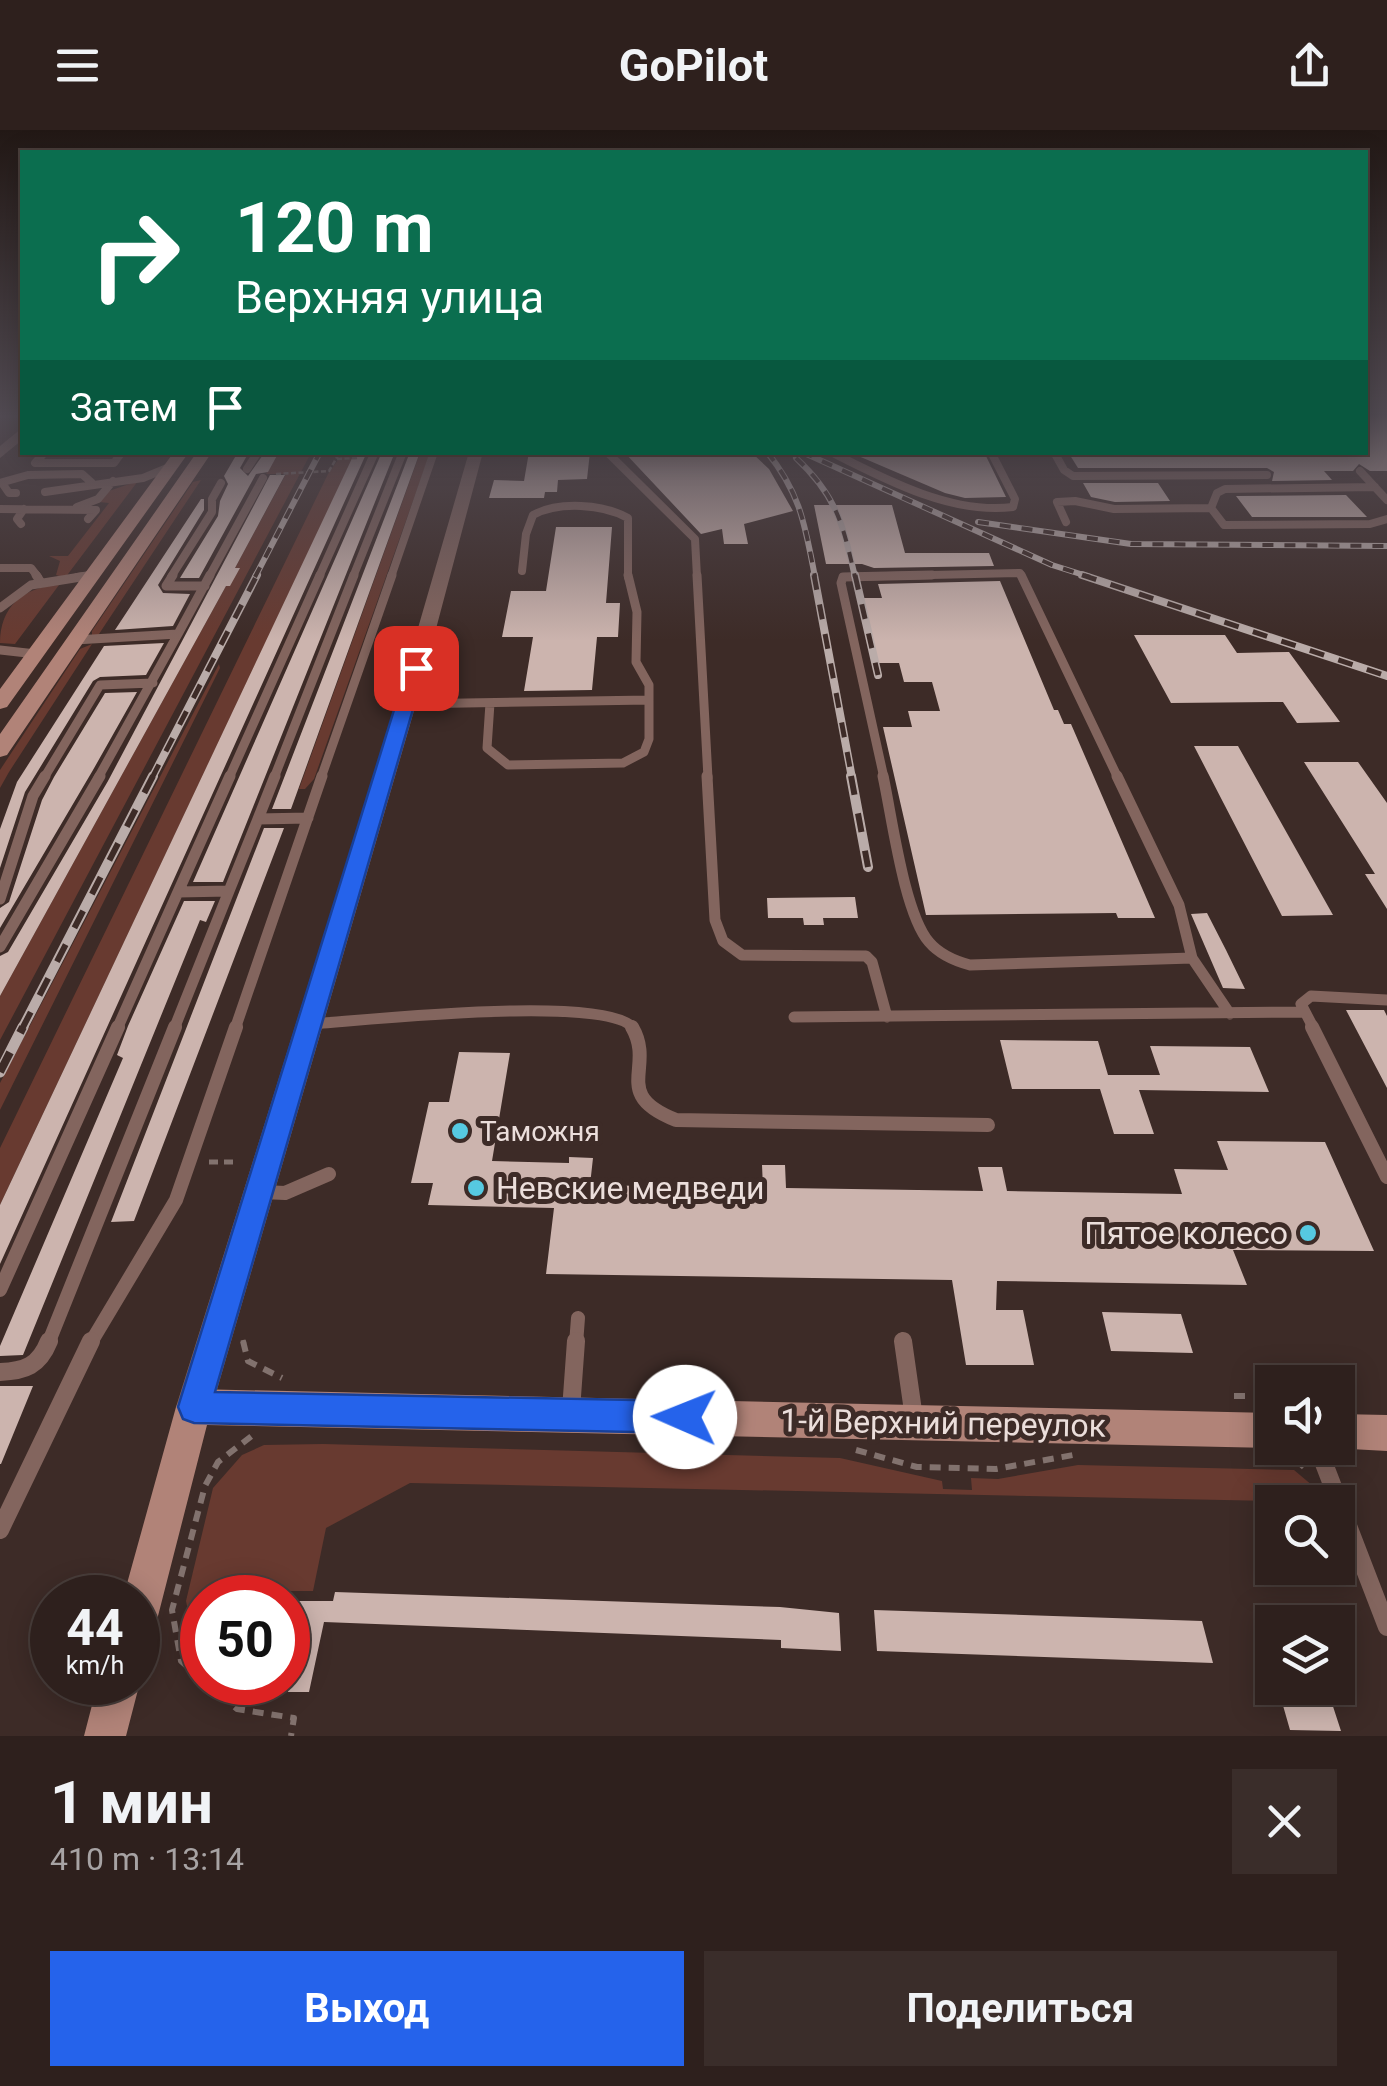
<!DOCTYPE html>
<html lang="ru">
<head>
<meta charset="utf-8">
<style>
  :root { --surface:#2e201d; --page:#3a2d2a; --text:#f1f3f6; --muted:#a7a3a4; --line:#493e3b; --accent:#2563eb }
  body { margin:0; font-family:Roboto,sans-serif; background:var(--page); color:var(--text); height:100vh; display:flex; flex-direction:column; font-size:38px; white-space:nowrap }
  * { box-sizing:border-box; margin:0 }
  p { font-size:32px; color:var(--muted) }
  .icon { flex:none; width:55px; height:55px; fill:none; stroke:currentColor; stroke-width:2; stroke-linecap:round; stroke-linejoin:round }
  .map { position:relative; height:1606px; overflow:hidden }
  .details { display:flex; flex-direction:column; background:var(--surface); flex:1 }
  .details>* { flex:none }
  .guide { position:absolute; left:20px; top:20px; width:1348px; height:305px; border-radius:0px; box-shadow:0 5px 25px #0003,0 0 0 2px var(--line); background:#0b6e4f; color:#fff; overflow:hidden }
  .fabs { position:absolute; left:1255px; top:1235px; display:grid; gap:20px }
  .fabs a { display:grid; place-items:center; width:100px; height:100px; border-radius:0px; background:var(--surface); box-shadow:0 5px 25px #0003,0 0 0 2px var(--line); font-size:50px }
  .speed { position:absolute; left:30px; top:1445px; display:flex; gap:20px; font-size:50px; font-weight:700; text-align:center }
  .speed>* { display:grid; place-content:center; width:130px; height:130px; border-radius:50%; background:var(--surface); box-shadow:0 5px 25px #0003,0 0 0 2px var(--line); line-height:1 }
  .speed small { font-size:25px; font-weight:400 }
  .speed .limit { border:15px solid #d22; background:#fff; color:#111 }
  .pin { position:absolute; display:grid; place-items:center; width:85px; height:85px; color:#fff; margin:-42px; border-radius:20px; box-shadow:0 5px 15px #0006 }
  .me { position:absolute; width:110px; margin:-55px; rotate:271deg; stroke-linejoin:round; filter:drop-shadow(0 0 8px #0008) }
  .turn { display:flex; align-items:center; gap:35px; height:210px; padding:0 50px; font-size:45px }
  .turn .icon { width:130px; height:130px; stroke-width:2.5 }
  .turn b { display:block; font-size:70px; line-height:85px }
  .then { display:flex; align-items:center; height:95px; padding:0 50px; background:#0003; gap:20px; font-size:38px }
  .round { display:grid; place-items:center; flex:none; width:105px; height:105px; border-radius:0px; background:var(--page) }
  .overview { display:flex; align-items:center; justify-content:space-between; height:170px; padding:0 50px }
  h1 { font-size:60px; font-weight:700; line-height:75px }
  .button { display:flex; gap:20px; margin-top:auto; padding:20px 50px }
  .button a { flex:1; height:115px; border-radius:0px; background:var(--accent); color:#fff; font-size:40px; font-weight:700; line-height:115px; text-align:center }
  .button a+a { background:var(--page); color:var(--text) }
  header { display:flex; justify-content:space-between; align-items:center; height:130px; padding:0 50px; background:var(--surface); font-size:45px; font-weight:700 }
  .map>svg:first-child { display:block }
</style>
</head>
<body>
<header><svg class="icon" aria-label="menu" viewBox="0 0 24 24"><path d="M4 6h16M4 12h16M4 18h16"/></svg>GoPilot<svg class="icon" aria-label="share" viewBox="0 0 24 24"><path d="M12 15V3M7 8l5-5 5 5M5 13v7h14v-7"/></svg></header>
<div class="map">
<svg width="1387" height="1606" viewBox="0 0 1387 1606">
  <rect width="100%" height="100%" fill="#3d2b27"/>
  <path fill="#683a30" d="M 279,323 L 311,323 L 0,910 L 0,866 L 226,456 L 239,439 L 235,438 L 286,344 L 266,344 Z
    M 343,323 L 355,323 L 0,1075 L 0,1018 L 328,344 Z
    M 420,323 L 430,323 L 314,649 L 305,659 L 299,659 Z
    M 201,350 L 97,507 L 92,506 L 92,501 L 193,352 Z
    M 138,351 L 65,448 L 56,445 L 60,431 L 49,426 L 68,426 L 109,373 L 99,372 L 109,361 Z
    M 59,455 L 15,514 L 0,513 C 0,477 23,457 59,455 Z
    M 92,514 L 9,642 L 0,658 L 0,640 L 80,519 Z
    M 219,534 L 220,538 L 0,980 L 0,953 Z
    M 323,1314 L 840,1328 L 942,1351 L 943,1359 L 972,1360 L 971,1348 L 998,1349 L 1078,1335 L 1294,1340 L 1313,1356 L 1320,1372 L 410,1353 L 326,1398 L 313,1461 L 289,1461 L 287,1467 L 202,1468 L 202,1528 L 197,1524 L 186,1471 L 213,1358 L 242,1325 L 264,1315 Z"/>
  <path fill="#ccb4ae" d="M 1365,286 L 1387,286 L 1387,341 L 1370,341 L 1359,334 L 1353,341 L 1324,341 L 1332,350 L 1272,351 L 1274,342 L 1267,338 L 1078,338 L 1068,322 L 1365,322 Z
    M 238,322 L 249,322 L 240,338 L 248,346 L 265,322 L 279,322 L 268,342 L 256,344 L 199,448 L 180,448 L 218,386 L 220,371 L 228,354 L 224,346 Z
    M 355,322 L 367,322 L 0,1134 L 0,1075 Z
    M 382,322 L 395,322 L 223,752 L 193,752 Z
    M 410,322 L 420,322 L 291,679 L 272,679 Z
    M 529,322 L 590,322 L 587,349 L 558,350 L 557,362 L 545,362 L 544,368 L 489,368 L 494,350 L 524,351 Z
    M 624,322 L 751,322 L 769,339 L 793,381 L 744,394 L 748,414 L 724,414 L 722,399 L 701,404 Z
    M 849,322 L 984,322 L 1006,367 L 965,368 L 945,363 Z
    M 270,345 L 285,345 L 235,438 L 240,438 L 230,456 L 226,456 L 0,866 L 0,826 L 8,822 L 108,651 Z
    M 1083,353 L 1158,353 L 1170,371 L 1115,372 L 1091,367 Z
    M 1346,365 L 1367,387 L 1252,387 L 1236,366 Z
    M 201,369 L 204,369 L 204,380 L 158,455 L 163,463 L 190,464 L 173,496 L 115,500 Z
    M 814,375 L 892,375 L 905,423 L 989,423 L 994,436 L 874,438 L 862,434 L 826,434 Z
    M 556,397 L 612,397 L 606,473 L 620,473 L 618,507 L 597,507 L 592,560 L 524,561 L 533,507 L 502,507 L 511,461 L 546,461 Z
    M 1000,451 L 1054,580 L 1058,580 L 1064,594 L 1071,594 L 1155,788 L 1118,788 L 1116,783 L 926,785 L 883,597 L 912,597 L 908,581 L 940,581 L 932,552 L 904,552 L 899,533 L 876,533 L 860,468 L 882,468 L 878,454 Z
    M 1134,505 L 1225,505 L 1237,523 L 1289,522 L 1340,592 L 1297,593 L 1283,572 L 1171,573 Z
    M 164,513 L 146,545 L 100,547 L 93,551 L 25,662 L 0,738 L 0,699 L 17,652 L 104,516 Z
    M 137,562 L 93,640 L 0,798 L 0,778 L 9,772 L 42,670 L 54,647 L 105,563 Z
    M 1194,616 L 1238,616 L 1333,785 L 1282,786 Z
    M 1304,632 L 1358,632 L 1387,673 L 1387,779 L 1365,744 L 1375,744 Z
    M 264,698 L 284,698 L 134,1091 L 111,1092 Z
    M 855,767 L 858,788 L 823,788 L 824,795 L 804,795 L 803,788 L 768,788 L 767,768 Z
    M 184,771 L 215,771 L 206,792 L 200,790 L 23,1225 L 0,1226 L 0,1216 L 123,928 L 117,925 L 128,896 Z
    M 1207,783 L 1226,820 L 1245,859 L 1223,858 L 1191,784 Z
    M 1346,880 L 1384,880 L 1387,886 L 1387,958 Z
    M 1000,910 L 1098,911 L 1108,945 L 1160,945 L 1150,916 L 1250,917 L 1269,962 L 1139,960 L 1154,1004 L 1114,1004 L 1100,959 L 1012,959 Z
    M 459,922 L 510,923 L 492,1031 L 569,1033 L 569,1027 L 593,1028 L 590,1055 L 763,1058 L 762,1035 L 785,1035 L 786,1058 L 983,1061 L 978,1037 L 1002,1037 L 1007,1061 L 1182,1064 L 1174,1039 L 1228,1040 L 1217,1011 L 1325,1012 L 1374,1121 L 1233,1120 L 1247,1155 L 997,1151 L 996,1180 L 1023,1180 L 1034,1235 L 966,1235 L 952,1150 L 546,1144 L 554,1078 L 428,1075 L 433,1053 L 411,1053 L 429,972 L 449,972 Z
    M 1102,1182 L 1181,1184 L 1193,1223 L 1111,1221 Z
    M 0,1256 L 33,1256 L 1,1334 L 0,1334 Z
    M 335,1462 L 780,1477 L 839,1483 L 841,1521 L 781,1518 L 781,1510 L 324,1492 L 309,1562 L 288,1562 L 288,1488 L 292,1471 L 333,1471 Z
    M 874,1480 L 1202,1491 L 1213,1533 L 877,1521 Z
    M 1278,1558 L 1327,1558 L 1341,1601 L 1290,1600 Z"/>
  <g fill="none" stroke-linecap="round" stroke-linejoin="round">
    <path stroke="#82726e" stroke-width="2.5" stroke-dasharray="5 2.5" stroke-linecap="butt" d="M 337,329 L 357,328
      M 276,344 L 329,341 L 340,322"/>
    <path stroke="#82726e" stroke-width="5" stroke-dasharray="9 6" stroke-linecap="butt" d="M 209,1032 L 235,1032
      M 243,1210 L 244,1214"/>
    <path stroke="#82726e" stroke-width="6" stroke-dasharray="11 8" stroke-linecap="butt" d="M 243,1211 L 248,1231 L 282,1248
      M 1234,1266 L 1272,1266
      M 856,1320 L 917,1337 L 996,1339 L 1073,1325
      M 1277,1326 L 1296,1330 L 1305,1338
      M 202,1549 L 181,1531 L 172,1480 L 205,1356 L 218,1332 L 253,1305
      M 206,1552 L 237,1579 L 294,1588 L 291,1606"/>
    <path stroke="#83655e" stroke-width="8" d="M 45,322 L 35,333 L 114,333 L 122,322
      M 607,322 L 695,409 L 697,447
      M 831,322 C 884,349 952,385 1013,377 L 1015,369 L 991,322
      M 1054,322 L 1064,340 L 1073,346 L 1267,345
      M 247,339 L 258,322
      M 1360,341 L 1387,370
      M 0,353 L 28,345 L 82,344 L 92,353
      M 2,353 L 9,363 L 16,363
      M 45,362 L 143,348 L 172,336
      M 77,377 L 98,369 L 113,351
      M 1211,378 L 1217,363 L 1225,359 L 1375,357
      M 0,379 L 96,380 L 88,389
      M 1066,392 L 1057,372 L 1075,371 L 1114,379 L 1211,378 L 1224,395 L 1370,394 L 1387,389
      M 21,394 L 17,389 L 24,379
      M 0,438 L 31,438 L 38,447
      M 522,441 L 526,404 L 533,385 C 559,371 603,374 628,388 L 628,447
      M 77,447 L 93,445
      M 171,447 L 212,382 L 212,369 L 221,353
      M 209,447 L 263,348
      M 319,447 L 375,322
      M 353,447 L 403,322
      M 391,447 L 434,322
      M 843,447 L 1020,443 L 1022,447"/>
    <path stroke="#83655e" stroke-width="9" d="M 36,445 L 40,451
      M 173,445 L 166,456 L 205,456
      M 697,445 L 708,648
      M 1021,445 L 1118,648
      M 0,478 L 31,455 L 93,445
      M 75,510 L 178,504 L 210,445
      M 0,520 L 36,524
      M 445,573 L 453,545
      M 490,573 L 487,618 L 508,635 L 623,633 L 644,622 L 649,609 L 649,555 L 636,532 L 637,482 L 628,445
      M 406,574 L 649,570
      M 44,648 L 100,555 L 153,553
      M 98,648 L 178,504
      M 229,648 L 320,445
      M 274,648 L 354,445
      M 321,648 L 392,445
      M 884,648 L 841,453 L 843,447 L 932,445"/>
    <path stroke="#83655e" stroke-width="11" d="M 230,646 L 178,762 L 229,761 L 258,689
      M 275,646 L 258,689 L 308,688
      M 707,646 L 715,790 L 723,811 L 742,825 L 866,826 L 872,832 L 887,887
      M 883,646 C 892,687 904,783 929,812 C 940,825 955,831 970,835 L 1192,828
      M 1117,646 L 1179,775 L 1192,828
      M 0,769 L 33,666 L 45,646
      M 0,817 L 100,646
      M 1192,828 L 1230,884
      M 794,887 L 1302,882
      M 311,894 C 360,891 611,863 634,899
      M 117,899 L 178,762
      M 174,899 L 229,761
      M 235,899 L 322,646
      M 1314,899 L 1301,874 L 1311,866 L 1387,870"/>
    <path stroke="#83655e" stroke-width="14" d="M 632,897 C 656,938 610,964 676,990 L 988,995
      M 1312,897 L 1387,1047
      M 263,1062 L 285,1063 L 329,1044
      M 0,1160 L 118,897
      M 48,1214 L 175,897
      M 90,1214 L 176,1070 L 236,897
      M 576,1214 L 578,1188"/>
    <path stroke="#83655e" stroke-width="18" d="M 903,1211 L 914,1288
      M 0,1242 C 25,1241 39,1236 49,1211
      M 571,1280 L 576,1211
      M 1318,1318 L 1387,1497
      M 0,1400 L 91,1211"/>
    <path fill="#83655e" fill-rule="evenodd" d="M 22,298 L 22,310 L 0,328 L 0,316 Z
      M 469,322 L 483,322 L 416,574 L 212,1277 L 206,1289 L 194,1295 L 182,1289 L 176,1277 L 396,574 Z"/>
    <path fill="#b18378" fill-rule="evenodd" d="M 174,322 L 189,322 L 7,577 L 0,579 L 0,559 Z
      M 197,322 L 212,322 L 7,625 L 0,627 L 0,604 Z
      M 194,1259 L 1272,1283 L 1275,1318 L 207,1295 L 158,1486 L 152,1500 L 138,1506 L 138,1468 L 123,1468 L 176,1277 L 182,1265 Z
      M 1338,1284 L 1387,1285 L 1387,1321 L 1332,1318 L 1338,1318 Z
      M 138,1547 L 140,1552 L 126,1606 L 84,1606 L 98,1552 L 138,1552 Z"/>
    <g stroke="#baaca9" stroke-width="6">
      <path id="rail-far3" d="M 767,322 C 801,364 805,396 815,447
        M 802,322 L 1052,435 L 1090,447
        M 796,328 C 837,366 843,395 855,447
        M 978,392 L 1131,414 L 1387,416
        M 255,447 L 320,322"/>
    </g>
    <g stroke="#baaca9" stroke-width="8">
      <path id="rail-far2" d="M 814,445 L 852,648
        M 855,445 L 878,545
        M 1082,445 L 1387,546
        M 152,648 L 257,445"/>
    </g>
    <g stroke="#baaca9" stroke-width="10">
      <path id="rail-far1" d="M 851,646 L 868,737
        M 22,899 L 153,646"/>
    </g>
    <g stroke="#baaca9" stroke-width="11">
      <path id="rail" d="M 0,942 L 23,897"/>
    </g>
    <use href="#rail-far3" stroke="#3d2b27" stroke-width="4" stroke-dasharray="11" stroke-linecap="butt"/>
    <use href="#rail-far2" stroke="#3d2b27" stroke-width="5" stroke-dasharray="15" stroke-linecap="butt"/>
    <use href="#rail-far1" stroke="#3d2b27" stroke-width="6" stroke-dasharray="19" stroke-linecap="butt"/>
    <use href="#rail" stroke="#3d2b27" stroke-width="8" stroke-dasharray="22" stroke-linecap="butt"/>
  </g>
  <linearGradient id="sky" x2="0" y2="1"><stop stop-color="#221815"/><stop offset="0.56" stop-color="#514a52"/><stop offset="1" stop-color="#514a52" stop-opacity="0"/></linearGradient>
  <rect width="1387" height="511" fill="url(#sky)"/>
  <path fill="#2563eb" stroke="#184099" stroke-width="2.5" d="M 416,532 L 425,538 L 215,1262 L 685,1271 L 696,1276 L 701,1287 L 696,1299 L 685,1303 L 194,1293 L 183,1289 L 178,1277 L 407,538 Z"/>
  <g fill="#56c9e1" stroke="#3d2b27" stroke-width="4">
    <circle cx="460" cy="1001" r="10"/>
    <circle cx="476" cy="1058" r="10"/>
    <circle cx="1308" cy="1103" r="10"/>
  </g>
  <g text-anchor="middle" stroke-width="10" stroke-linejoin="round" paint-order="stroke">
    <g font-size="28" fill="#ebdedb" stroke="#3d2b27" text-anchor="start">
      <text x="480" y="1011">Таможня</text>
    </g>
    <g font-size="32" fill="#ebdedb" stroke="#3d2b27" text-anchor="start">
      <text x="496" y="1069">Невские медведи</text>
      <text x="1288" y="1114" text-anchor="end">Пятое колесо</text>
    </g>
    <g font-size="32" fill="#ebdedb" stroke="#3d2b27">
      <text transform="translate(943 1293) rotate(1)" y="11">1-й Верхний переулок</text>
    </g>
  </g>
</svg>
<div class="fabs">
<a><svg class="icon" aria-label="sound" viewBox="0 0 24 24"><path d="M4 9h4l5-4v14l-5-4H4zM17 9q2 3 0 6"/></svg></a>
<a><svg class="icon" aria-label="search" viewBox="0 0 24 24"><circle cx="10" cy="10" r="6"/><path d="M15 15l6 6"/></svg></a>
<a><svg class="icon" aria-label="layers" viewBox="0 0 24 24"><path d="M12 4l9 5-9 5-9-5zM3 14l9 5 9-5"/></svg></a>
</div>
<div class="speed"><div>44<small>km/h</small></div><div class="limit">50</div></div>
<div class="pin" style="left:416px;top:538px;background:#d93025"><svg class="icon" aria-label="arrive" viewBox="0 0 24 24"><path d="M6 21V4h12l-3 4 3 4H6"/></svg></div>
<svg class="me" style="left:685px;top:1287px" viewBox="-20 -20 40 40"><circle r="19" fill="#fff"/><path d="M0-13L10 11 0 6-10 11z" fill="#2563eb"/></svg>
<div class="guide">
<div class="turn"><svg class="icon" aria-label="right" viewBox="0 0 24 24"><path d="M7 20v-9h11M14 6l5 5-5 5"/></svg><div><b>120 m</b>Верхняя улица</div></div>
<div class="then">Затем<svg class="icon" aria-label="arrive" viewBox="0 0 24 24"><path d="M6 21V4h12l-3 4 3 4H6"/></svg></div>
</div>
</div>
<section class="details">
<div class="overview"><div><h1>1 мин</h1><p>410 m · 13:14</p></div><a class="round"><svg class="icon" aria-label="close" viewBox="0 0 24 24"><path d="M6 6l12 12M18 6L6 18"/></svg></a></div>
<div class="button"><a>Выход</a><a>Поделиться</a></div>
</section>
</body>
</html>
